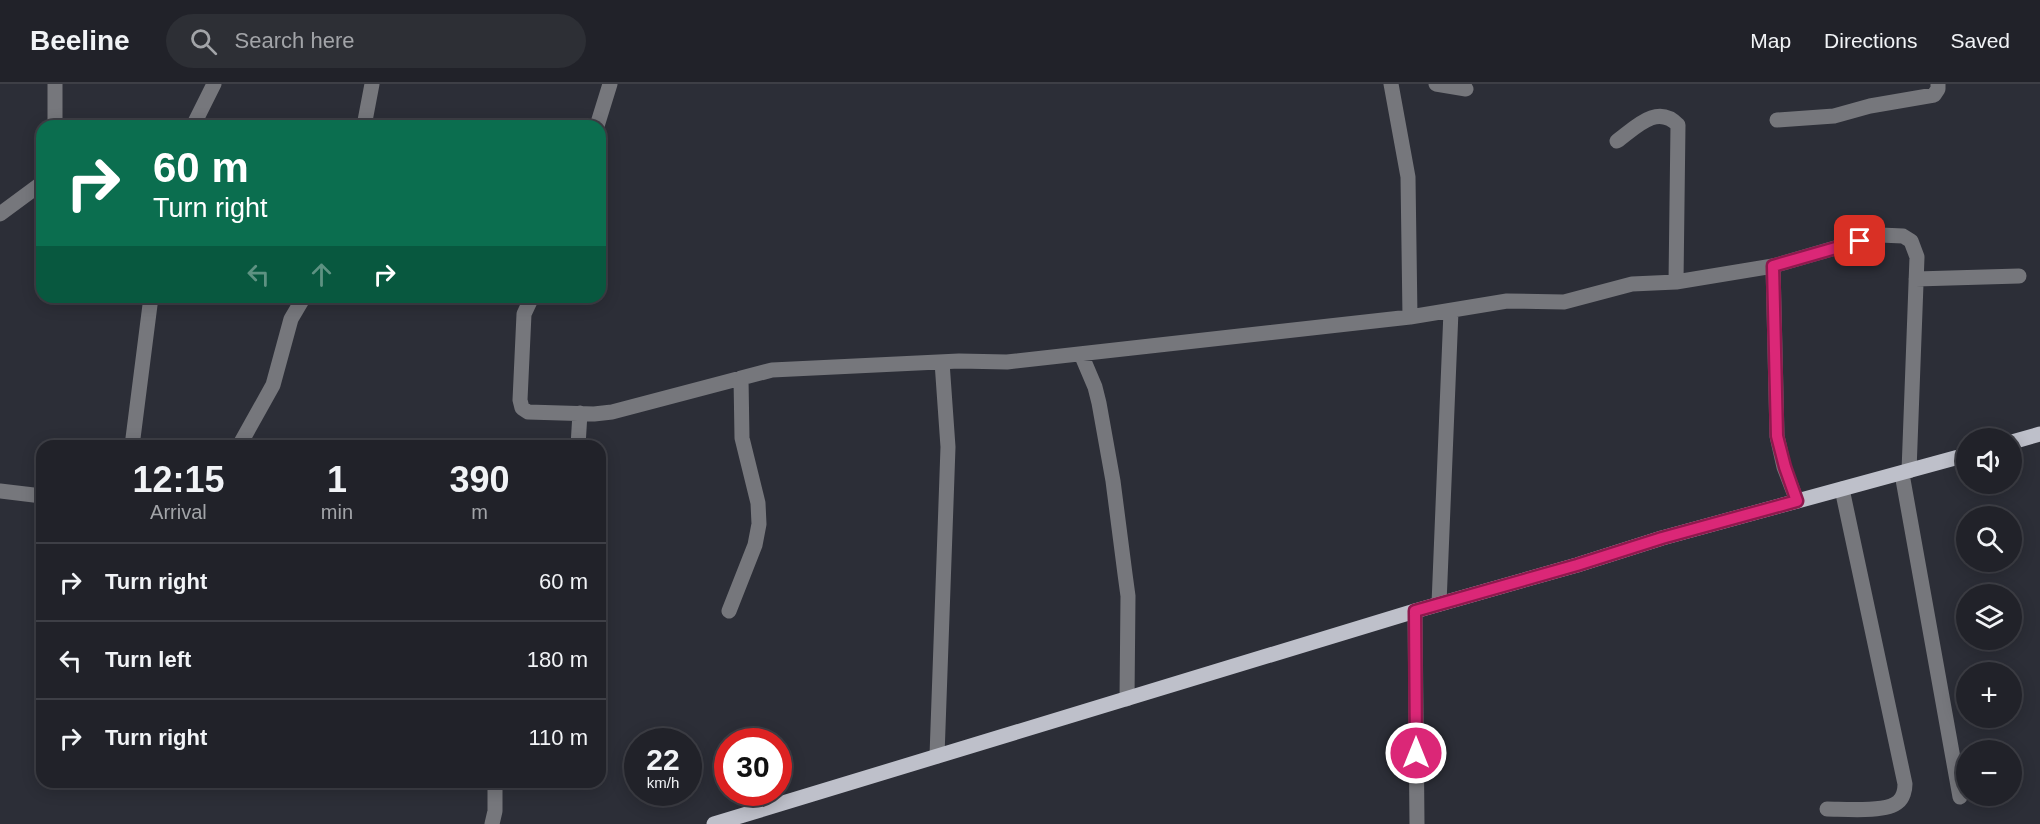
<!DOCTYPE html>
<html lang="en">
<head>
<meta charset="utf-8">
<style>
  :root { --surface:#212229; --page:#2d2f35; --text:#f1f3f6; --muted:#a2a4a8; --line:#3e3f46 }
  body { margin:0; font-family:Arial,sans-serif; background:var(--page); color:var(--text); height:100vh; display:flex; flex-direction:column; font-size:22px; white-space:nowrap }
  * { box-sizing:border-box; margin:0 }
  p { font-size:20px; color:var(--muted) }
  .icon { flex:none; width:33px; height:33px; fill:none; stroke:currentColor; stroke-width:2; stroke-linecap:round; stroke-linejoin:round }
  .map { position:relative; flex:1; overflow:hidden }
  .side { position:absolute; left:36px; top:356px; width:570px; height:348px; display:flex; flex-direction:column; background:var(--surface); border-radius:18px; box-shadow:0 3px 15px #0003,0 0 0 2px var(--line) }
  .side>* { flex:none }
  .banner { position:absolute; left:36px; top:36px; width:570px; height:183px; border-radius:18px; box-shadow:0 3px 15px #0003,0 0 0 2px var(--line); background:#0b6e4f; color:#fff; overflow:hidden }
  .fabs { position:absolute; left:1956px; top:344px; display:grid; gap:12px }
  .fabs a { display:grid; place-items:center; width:66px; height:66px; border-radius:50%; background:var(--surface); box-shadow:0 3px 15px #0003,0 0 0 2px var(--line); font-size:30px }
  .speed { position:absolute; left:624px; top:644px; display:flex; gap:12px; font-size:30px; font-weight:700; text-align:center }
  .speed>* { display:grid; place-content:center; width:78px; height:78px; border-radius:50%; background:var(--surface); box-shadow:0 3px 15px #0003,0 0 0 2px var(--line); line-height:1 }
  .speed small { font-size:15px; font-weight:400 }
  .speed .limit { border:9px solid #d22; background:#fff; color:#111 }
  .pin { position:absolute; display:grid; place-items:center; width:51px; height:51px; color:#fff; margin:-26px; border-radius:12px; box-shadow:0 3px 9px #0006 }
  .me { position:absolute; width:66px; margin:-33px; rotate:0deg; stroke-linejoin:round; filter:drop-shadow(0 0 4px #0008) }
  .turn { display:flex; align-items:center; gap:21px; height:126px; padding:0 18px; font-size:27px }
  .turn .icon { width:78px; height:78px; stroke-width:2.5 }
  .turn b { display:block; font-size:42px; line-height:51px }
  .lanes { display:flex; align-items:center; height:57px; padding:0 18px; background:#0003; justify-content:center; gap:30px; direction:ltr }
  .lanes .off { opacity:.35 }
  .eta { display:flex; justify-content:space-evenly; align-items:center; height:102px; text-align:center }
  .eta b { font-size:36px; font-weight:800; line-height:42px }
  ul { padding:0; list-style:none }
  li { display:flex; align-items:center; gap:18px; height:78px; padding:0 18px; border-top:2px solid var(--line) }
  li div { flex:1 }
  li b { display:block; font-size:22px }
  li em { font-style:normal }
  header { display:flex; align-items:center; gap:36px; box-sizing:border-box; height:84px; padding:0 30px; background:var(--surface); border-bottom:2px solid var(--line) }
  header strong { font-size:28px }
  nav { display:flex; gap:33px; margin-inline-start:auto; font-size:21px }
  .search { width:420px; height:54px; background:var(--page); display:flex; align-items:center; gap:15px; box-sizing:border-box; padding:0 21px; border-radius:33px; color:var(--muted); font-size:22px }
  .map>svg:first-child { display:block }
</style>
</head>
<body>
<header>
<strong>Beeline</strong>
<div class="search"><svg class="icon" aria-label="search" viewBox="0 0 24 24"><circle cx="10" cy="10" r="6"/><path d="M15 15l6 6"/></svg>Search here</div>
<nav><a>Map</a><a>Directions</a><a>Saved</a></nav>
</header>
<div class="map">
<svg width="2040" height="740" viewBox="0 0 2040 740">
  <rect width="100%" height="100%" fill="#2c2e37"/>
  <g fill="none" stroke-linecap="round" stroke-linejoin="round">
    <path stroke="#76777c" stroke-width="15" d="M 55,0 L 55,42
      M 1391,0 L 1408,93 L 1410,233
      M 1436,0 L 1466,5
      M 1777,36 L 1834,32 L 1870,22 L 1934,11 L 1938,5 L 1938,0
      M 193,42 L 214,0
      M 364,42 L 372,0
      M 597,42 L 610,0
      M 1617,57 C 1635,44 1657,19 1678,41 L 1676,198
      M 0,130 L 42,99
      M 1773,182 L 1777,352 L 1784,383 L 1797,417
      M 1916,195 L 2019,192
      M 532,213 L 524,230 L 520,316 L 522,324 L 528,328 L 594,330 L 612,328 L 772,286 L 959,277 L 1007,278 L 1410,233 L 1507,217 L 1564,218 L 1632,200 L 1676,198 L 1773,182 L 1880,151 L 1903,152 L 1911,157 L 1917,173 L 1909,387
      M 1081,270 L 1095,303 L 1099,319 L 1113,397 L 1125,490 L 1128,512 L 1127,615
      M 132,362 L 151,213
      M 239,362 L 273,301 L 291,235 L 304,213
      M 578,362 L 580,329
      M 1902,390 L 1960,713
      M 0,407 L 42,412
      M 1439,520 L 1451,227
      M 729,527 L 755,461 L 759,440 L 758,419 L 742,354 L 741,294
      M 1415,527 L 1417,740
      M 937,672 L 948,363 L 942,278
      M 1827,725 C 1843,725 1886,729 1898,718 C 1903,714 1905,706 1905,700 L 1842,405
      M 492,740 L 495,727 L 495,698"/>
    <path stroke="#bec0ca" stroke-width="15" d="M 2012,358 L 2040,350
      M 714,740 L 1415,527 L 1577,481 L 1662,454 L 1966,371"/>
  </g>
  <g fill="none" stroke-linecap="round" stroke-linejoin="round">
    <g stroke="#8e194d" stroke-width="15">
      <path id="route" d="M 1416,669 L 1415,527 L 1577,481 L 1662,454 L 1797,417 L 1785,383 L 1777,352 L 1773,182 L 1860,157"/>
    </g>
    <use href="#route" stroke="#db2777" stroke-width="10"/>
  </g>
</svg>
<div class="fabs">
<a><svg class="icon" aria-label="sound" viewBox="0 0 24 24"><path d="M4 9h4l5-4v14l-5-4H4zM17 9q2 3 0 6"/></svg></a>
<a><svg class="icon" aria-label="search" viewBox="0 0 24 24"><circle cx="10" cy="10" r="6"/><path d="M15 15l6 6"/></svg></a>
<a><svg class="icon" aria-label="layers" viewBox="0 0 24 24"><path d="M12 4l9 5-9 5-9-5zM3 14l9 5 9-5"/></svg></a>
<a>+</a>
<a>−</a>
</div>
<div class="speed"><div>22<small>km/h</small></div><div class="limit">30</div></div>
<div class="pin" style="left:1860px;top:157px;background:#d93025"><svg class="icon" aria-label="arrive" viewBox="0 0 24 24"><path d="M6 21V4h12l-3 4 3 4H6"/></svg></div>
<svg class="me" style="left:1416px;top:669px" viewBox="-20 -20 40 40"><circle r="17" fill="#db2777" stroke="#fff" stroke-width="3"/><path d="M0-11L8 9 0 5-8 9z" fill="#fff"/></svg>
<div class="banner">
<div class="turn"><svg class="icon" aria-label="right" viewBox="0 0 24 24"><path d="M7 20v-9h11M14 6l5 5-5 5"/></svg><div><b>60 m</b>Turn right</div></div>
<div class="lanes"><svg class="icon off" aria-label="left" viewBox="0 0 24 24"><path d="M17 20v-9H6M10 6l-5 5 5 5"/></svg><svg class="icon off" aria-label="ahead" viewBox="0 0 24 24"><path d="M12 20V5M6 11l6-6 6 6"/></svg><svg class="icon" aria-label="right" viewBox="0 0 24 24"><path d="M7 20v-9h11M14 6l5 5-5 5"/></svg></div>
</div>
<section class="side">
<div class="eta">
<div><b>12:15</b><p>Arrival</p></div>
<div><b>1</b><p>min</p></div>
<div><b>390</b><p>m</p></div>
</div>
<ul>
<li><svg class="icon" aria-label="right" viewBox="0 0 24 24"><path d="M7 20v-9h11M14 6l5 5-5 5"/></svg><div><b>Turn right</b></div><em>60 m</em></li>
<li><svg class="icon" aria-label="left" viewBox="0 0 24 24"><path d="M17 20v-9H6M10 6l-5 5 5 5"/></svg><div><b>Turn left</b></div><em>180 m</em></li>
<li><svg class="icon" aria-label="right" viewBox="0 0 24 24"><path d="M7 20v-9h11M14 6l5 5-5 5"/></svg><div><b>Turn right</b></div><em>110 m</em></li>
</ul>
</section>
</div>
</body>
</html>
